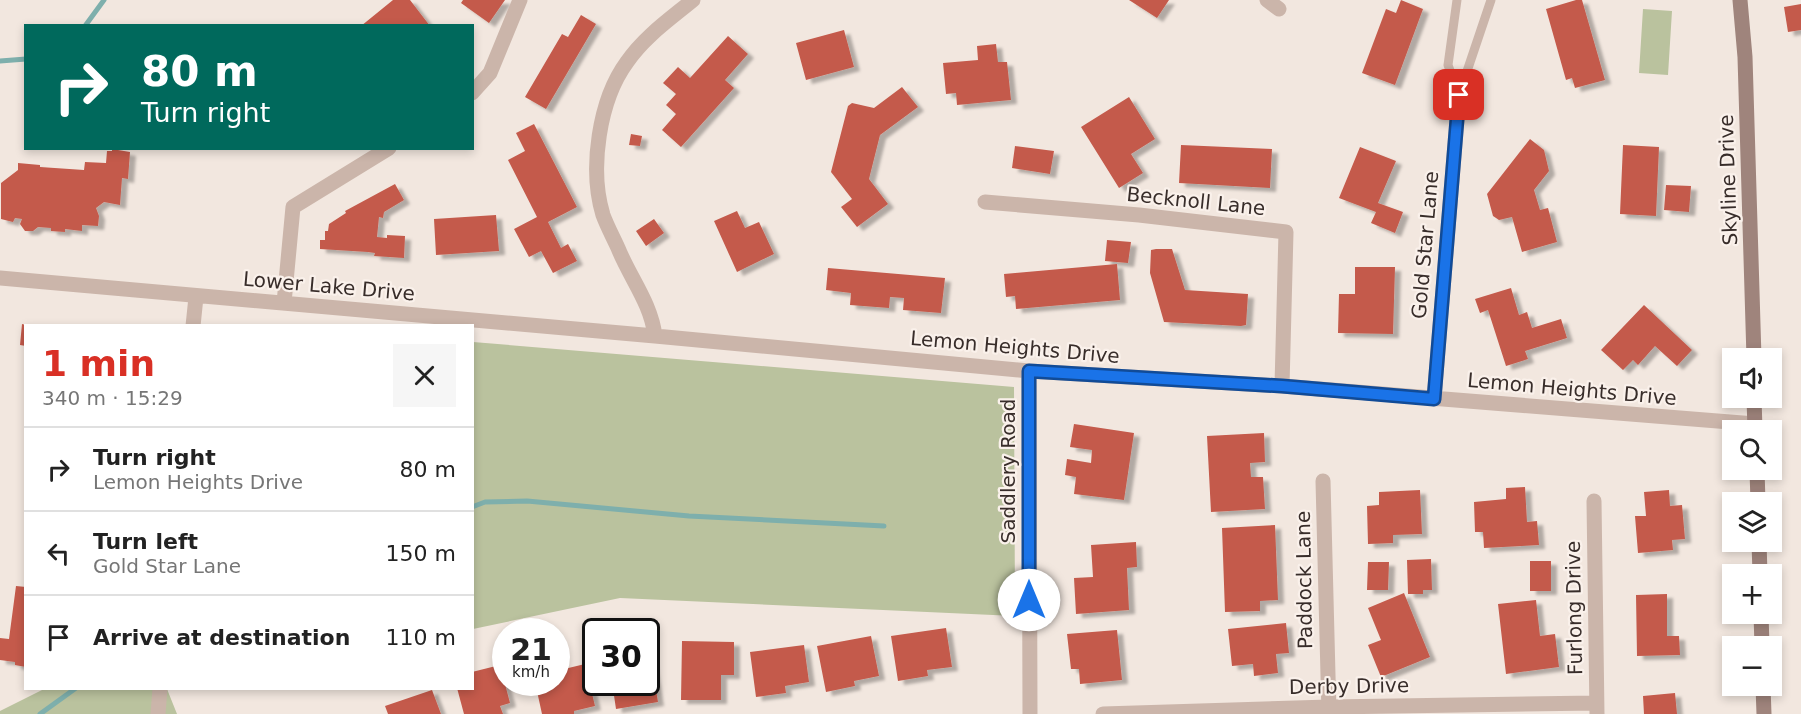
<!DOCTYPE html>
<html lang="en">
<head>
<meta charset="utf-8">
<style>
  :root { --surface:#fff; --page:#f6f6f6; --text:#222; --muted:#767676; --line:#e0e0e0; --accent:#d93025 }
  body { margin:0; font-family:"DejaVu Sans",sans-serif; background:var(--page); color:var(--text); height:100vh; display:flex; flex-direction:column; font-size:22px; white-space:nowrap }
  * { box-sizing:border-box; margin:0 }
  p { font-size:20px; color:var(--muted) }
  .icon { flex:none; width:33px; height:33px; fill:none; stroke:currentColor; stroke-width:2; stroke-linecap:round; stroke-linejoin:round }
  .map { position:relative; flex:1; overflow:hidden }
  .side { position:absolute; left:24px; top:324px; width:450px; height:366px; display:flex; flex-direction:column; background:var(--surface); border-radius:0px; box-shadow:0 3px 9px #0003 }
  .side>* { flex:none }
  .top-card { position:absolute; left:24px; top:24px; width:450px; height:126px; border-radius:0px; box-shadow:0 3px 9px #0003; background:#00695c; color:#fff; overflow:hidden }
  .buttons { position:absolute; left:1722px; top:348px; display:grid; gap:12px }
  .buttons a { display:grid; place-items:center; width:60px; height:60px; border-radius:0px; background:var(--surface); box-shadow:0 3px 9px #0003; font-size:30px }
  .speed { position:absolute; left:492px; top:618px; display:flex; gap:12px; font-size:30px; font-weight:700; text-align:center }
  .speed>* { display:grid; place-content:center; width:78px; height:78px; border-radius:50%; background:var(--surface); box-shadow:0 3px 9px #0003; line-height:1 }
  .speed small { font-size:15px; font-weight:400 }
  .speed .limit { border:3px solid #111; border-radius:9px; background:#fff; color:#111 }
  .pin { position:absolute; display:grid; place-items:center; width:51px; height:51px; color:#fff; margin:-26px; border-radius:12px; box-shadow:0 3px 9px #0006 }
  .me { position:absolute; width:66px; margin:-33px; rotate:0deg; stroke-linejoin:round; filter:drop-shadow(0 0 4px #0008) }
  .turn { display:flex; align-items:center; gap:21px; height:126px; padding:0 18px; font-size:27px }
  .turn .icon { width:78px; height:78px; stroke-width:2.5 }
  .turn b { display:block; font-size:42px; line-height:51px }
  .round { display:grid; place-items:center; flex:none; width:63px; height:63px; border-radius:0px; background:var(--page) }
  .summary { display:flex; align-items:center; justify-content:space-between; height:102px; padding:0 18px }
  h1 { font-size:36px; font-weight:700; line-height:45px; color:var(--accent) }
  ul { padding:0; list-style:none }
  li { display:flex; align-items:center; gap:18px; height:84px; padding:0 18px; border-top:2px solid var(--line) }
  li div { flex:1 }
  li b { display:block; font-size:22px }
  li em { font-style:normal }
  .map>svg:first-child { display:block }
</style>
</head>
<body>
<div class="map">
<svg width="1801" height="714" viewBox="0 0 1801 714">
  <defs>
    <filter id="shadow"><feDropShadow dx="6" dy="4" stdDeviation="1.5" flood-color="#0004"/></filter>
  </defs>
  <rect width="100%" height="100%" fill="#f2e7df"/>
  <path fill="#bac29e" d="M 1643,9 L 1672,11 L 1668,75 L 1639,73 Z
    M 473,342 L 1014,387 L 1015,616 L 620,598 L 473,629 Z
    M 46,688 L 167,689 L 177,714 L 0,714 L 0,711 Z"/>
  <g fill="none" stroke-linecap="round" stroke-linejoin="round">
    <path stroke="#7eafac" stroke-width="5" d="M 85,26 L 104,0
      M 0,61 L 26,59
      M 472,507 L 485,502 L 527,501 L 689,516 L 884,526
      M 40,714 L 76,688"/>
  </g>
  <path fill="#c45a4b" filter="url(#shadow)" d="M 393,0 L 410,0 L 430,26 L 361,26 Z
    M 463,0 L 505,0 L 489,23 L 461,3 Z
    M 1129,0 L 1169,0 L 1157,18 Z
    M 1401,0 L 1423,9 L 1395,85 L 1362,73 L 1386,9 L 1396,13 Z
    M 1576,0 L 1582,0 L 1605,80 L 1575,88 L 1572,78 L 1566,80 L 1546,9 Z
    M 1801,4 L 1801,30 L 1788,32 L 1784,7 Z
    M 581,15 L 596,24 L 546,109 L 525,97 L 562,34 L 568,37 Z
    M 844,30 L 854,67 L 806,80 L 796,43 Z
    M 728,36 L 748,54 L 725,80 L 734,88 L 681,147 L 662,130 L 676,114 L 666,105 L 676,94 L 663,83 L 678,67 L 690,78 Z
    M 996,44 L 998,62 L 1007,62 L 1011,100 L 957,105 L 956,93 L 946,94 L 943,63 L 978,60 L 977,46 Z
    M 902,87 L 918,107 L 880,135 L 869,179 L 888,204 L 857,227 L 841,207 L 852,199 L 831,172 L 848,106 L 852,103 L 874,108 Z
    M 1129,97 L 1155,139 L 1131,154 L 1143,173 L 1119,188 L 1081,127 Z
    M 534,124 L 577,207 L 548,222 L 561,248 L 568,244 L 577,261 L 553,273 L 541,251 L 529,257 L 514,229 L 537,217 L 508,160 L 525,151 L 516,133 Z
    M 631,134 L 642,136 L 640,146 L 629,145 Z
    M 1530,139 L 1544,150 L 1549,171 L 1534,190 L 1540,210 L 1548,208 L 1557,242 L 1522,252 L 1512,217 L 1499,220 L 1493,216 L 1487,194 Z
    M 1181,145 L 1272,149 L 1270,188 L 1179,183 Z
    M 1623,145 L 1659,147 L 1656,216 L 1620,214 Z
    M 1015,146 L 1054,151 L 1050,174 L 1012,168 Z
    M 1360,147 L 1396,161 L 1378,203 L 1403,212 L 1395,233 L 1371,223 L 1376,212 L 1339,198 Z
    M 112,149 L 130,152 L 128,179 L 122,178 L 120,205 L 104,202 L 96,208 L 99,216 L 98,226 L 82,225 L 82,231 L 65,229 L 65,232 L 51,231 L 51,228 L 38,227 L 33,231 L 25,231 L 20,224 L 22,219 L 15,218 L 13,222 L 1,219 L 1,183 L 18,170 L 18,163 L 40,165 L 40,167 L 84,170 L 85,162 L 106,163 L 107,151 L 112,151 Z
    M 395,184 L 404,200 L 384,212 L 383,218 L 379,217 L 377,237 L 387,238 L 387,235 L 405,236 L 404,258 L 374,256 L 375,253 L 368,252 L 320,249 L 320,240 L 325,240 L 325,231 L 328,231 L 329,224 L 346,213 L 345,211 Z
    M 1666,185 L 1691,186 L 1689,212 L 1664,210 Z
    M 737,211 L 745,228 L 759,222 L 774,254 L 737,272 L 714,221 Z
    M 496,215 L 499,251 L 436,255 L 434,219 Z
    M 654,219 L 664,233 L 646,246 L 636,231 Z
    M 1107,240 L 1131,242 L 1128,263 L 1105,261 Z
    M 1156,249 L 1172,249 L 1185,290 L 1248,294 L 1246,325 L 1241,326 L 1164,322 L 1150,273 L 1151,250 Z
    M 1117,264 L 1120,300 L 1016,309 L 1015,296 L 1006,297 L 1004,274 Z
    M 1355,267 L 1395,267 L 1393,334 L 1338,333 L 1339,294 L 1355,294 Z
    M 828,268 L 945,278 L 941,313 L 903,310 L 904,298 L 890,297 L 889,308 L 850,305 L 851,293 L 826,290 Z
    M 1511,288 L 1519,315 L 1527,312 L 1532,328 L 1561,319 L 1567,338 L 1525,351 L 1528,359 L 1506,366 L 1488,310 L 1480,313 L 1475,299 Z
    M 1644,305 L 1692,350 L 1677,366 L 1655,346 L 1638,365 L 1633,360 L 1623,370 L 1601,350 Z
    M 22,324 L 26,325 L 26,346 L 20,345 Z
    M 1074,424 L 1134,433 L 1124,500 L 1074,494 L 1076,477 L 1065,475 L 1067,459 L 1091,463 L 1092,450 L 1070,447 Z
    M 1264,433 L 1265,462 L 1250,463 L 1251,477 L 1263,477 L 1265,509 L 1211,512 L 1207,436 Z
    M 1525,487 L 1527,522 L 1537,521 L 1539,545 L 1484,548 L 1483,532 L 1475,532 L 1474,502 L 1506,499 L 1506,488 Z
    M 1420,490 L 1422,534 L 1393,535 L 1393,543 L 1368,544 L 1367,506 L 1379,505 L 1379,492 Z
    M 1669,490 L 1670,506 L 1682,505 L 1685,539 L 1672,540 L 1673,550 L 1638,553 L 1635,516 L 1646,516 L 1644,492 Z
    M 1275,525 L 1278,600 L 1260,601 L 1260,611 L 1225,612 L 1222,528 Z
    M 1136,542 L 1137,567 L 1127,568 L 1129,610 L 1076,614 L 1074,578 L 1093,577 L 1091,545 Z
    M 1431,559 L 1432,590 L 1423,590 L 1423,594 L 1408,594 L 1407,560 Z
    M 1530,561 L 1551,561 L 1551,591 L 1530,591 Z
    M 1368,562 L 1389,562 L 1388,590 L 1367,590 Z
    M 16,586 L 26,587 L 26,667 L 15,665 L 15,662 L 0,660 L 0,638 L 9,639 Z
    M 1404,593 L 1430,657 L 1381,677 L 1368,645 L 1381,640 L 1368,608 Z
    M 1667,594 L 1667,636 L 1679,636 L 1680,655 L 1637,656 L 1636,595 Z
    M 1536,600 L 1540,636 L 1555,634 L 1559,667 L 1506,674 L 1498,604 Z
    M 1286,623 L 1289,653 L 1276,654 L 1278,673 L 1254,676 L 1253,664 L 1232,666 L 1228,629 Z
    M 946,628 L 952,667 L 927,670 L 928,676 L 898,681 L 891,636 Z
    M 1117,630 L 1122,680 L 1080,684 L 1079,669 L 1071,669 L 1067,634 Z
    M 871,636 L 879,676 L 854,681 L 855,686 L 826,692 L 817,646 Z
    M 682,641 L 734,642 L 734,675 L 721,675 L 721,700 L 681,700 Z
    M 646,645 L 649,645 L 658,702 L 616,709 L 612,682 L 646,682 Z
    M 804,645 L 809,682 L 785,686 L 786,693 L 756,697 L 750,652 Z
    M 585,664 L 595,706 L 574,711 L 574,714 L 542,714 L 535,682 L 556,682 L 556,671 Z
    M 500,665 L 510,703 L 500,706 L 503,714 L 464,714 L 457,688 L 472,688 L 472,672 Z
    M 432,690 L 441,714 L 388,714 L 385,706 Z
    M 1675,693 L 1677,714 L 1644,714 L 1643,696 Z"/>
  <g fill="none" stroke-linecap="round" stroke-linejoin="round">
    <path stroke="#cbb5aa" stroke-width="9" d="M 1457,0 L 1448,65 L 1459,95
      M 1459,95 L 1491,0"/>
    <path stroke="#cbb5aa" stroke-width="15" d="M 1267,0 L 1279,9
      M 472,93 L 490,73 L 520,0
      M 985,202 L 1139,215 L 1286,232 L 1282,386
      M 0,278 L 655,336 L 1029,371 L 1282,386 L 1755,424
      M 284,303 L 293,207 L 389,148
      M 193,326 L 196,297
      M 655,336 C 651,303 630,278 618,248 C 613,237 607,226 603,215 C 589,169 599,100 627,62 C 644,37 670,19 693,0
      M 1029,371 L 1030,714
      M 1434,399 L 1459,95
      M 1323,481 L 1329,714
      M 1594,501 L 1597,714
      M 158,714 L 160,688
      M 1103,714 L 1329,707 L 1596,703"/>
    <path stroke="#9f847c" stroke-width="15" d="M 1740,0 L 1745,57 L 1754,358
      M 1754,398 L 1755,430
      M 1757,470 L 1758,502
      M 1759,542 L 1760,574
      M 1761,614 L 1762,646
      M 1763,686 L 1764,714"/>
  </g>
  <g fill="none" stroke-linecap="round" stroke-linejoin="round">
    <g stroke="#114b97" stroke-width="15">
      <path id="route" d="M 1029,600 L 1029,371 L 1282,386 L 1434,399 L 1459,95"/>
    </g>
    <use href="#route" stroke="#1a73e8" stroke-width="10"/>
  </g>
  <g text-anchor="middle" stroke-width="4.5" stroke-linejoin="round" paint-order="stroke">
    <g font-size="20" fill="#382d2a" stroke="#faf1eb">
      <text transform="translate(1728 180) rotate(-92)" y="7">Skyline Drive</text>
      <text transform="translate(1196 201) rotate(6)" y="7">Becknoll Lane</text>
      <text transform="translate(1425 245) rotate(-85)" y="7">Gold Star Lane</text>
      <text transform="translate(329 286) rotate(5)" y="7">Lower Lake Drive</text>
      <text transform="translate(1015 347) rotate(5)" y="7">Lemon Heights Drive</text>
      <text transform="translate(1572 389) rotate(5)" y="7">Lemon Heights Drive</text>
      <text transform="translate(1008 471) rotate(-90)" y="7">Saddlery Road</text>
      <text transform="translate(1304 580) rotate(-91)" y="7">Paddock Lane</text>
      <text transform="translate(1574 608) rotate(-91)" y="7">Furlong Drive</text>
      <text transform="translate(1349 686) rotate(-1)" y="7">Derby Drive</text>
    </g>
  </g>
</svg>
<div class="buttons">
<a><svg class="icon" aria-label="sound" viewBox="0 0 24 24"><path d="M4 9h4l5-4v14l-5-4H4zM17 9q2 3 0 6"/></svg></a>
<a><svg class="icon" aria-label="search" viewBox="0 0 24 24"><circle cx="10" cy="10" r="6"/><path d="M15 15l6 6"/></svg></a>
<a><svg class="icon" aria-label="layers" viewBox="0 0 24 24"><path d="M12 4l9 5-9 5-9-5zM3 14l9 5 9-5"/></svg></a>
<a>+</a>
<a>−</a>
</div>
<div class="speed"><div>21<small>km/h</small></div><div class="limit">30</div></div>
<div class="pin" style="left:1459px;top:95px;background:#d93025"><svg class="icon" aria-label="arrive" viewBox="0 0 24 24"><path d="M6 21V4h12l-3 4 3 4H6"/></svg></div>
<svg class="me" style="left:1029px;top:600px" viewBox="-20 -20 40 40"><circle r="19" fill="#fff"/><path d="M0-13L10 11 0 6-10 11z" fill="#1a73e8"/></svg>
<div class="top-card">
<div class="turn"><svg class="icon" aria-label="right" viewBox="0 0 24 24"><path d="M7 20v-9h11M14 6l5 5-5 5"/></svg><div><b>80 m</b>Turn right</div></div>
</div>
<section class="side">
<div class="summary"><div><h1>1 min</h1><p>340 m · 15:29</p></div><a class="round"><svg class="icon" aria-label="close" viewBox="0 0 24 24"><path d="M6 6l12 12M18 6L6 18"/></svg></a></div>
<ul>
<li><svg class="icon" aria-label="right" viewBox="0 0 24 24"><path d="M7 20v-9h11M14 6l5 5-5 5"/></svg><div><b>Turn right</b><p>Lemon Heights Drive</p></div><em>80 m</em></li>
<li><svg class="icon" aria-label="left" viewBox="0 0 24 24"><path d="M17 20v-9H6M10 6l-5 5 5 5"/></svg><div><b>Turn left</b><p>Gold Star Lane</p></div><em>150 m</em></li>
<li><svg class="icon" aria-label="arrive" viewBox="0 0 24 24"><path d="M6 21V4h12l-3 4 3 4H6"/></svg><div><b>Arrive at destination</b></div><em>110 m</em></li>
</ul>
</section>
</div>
</body>
</html>
